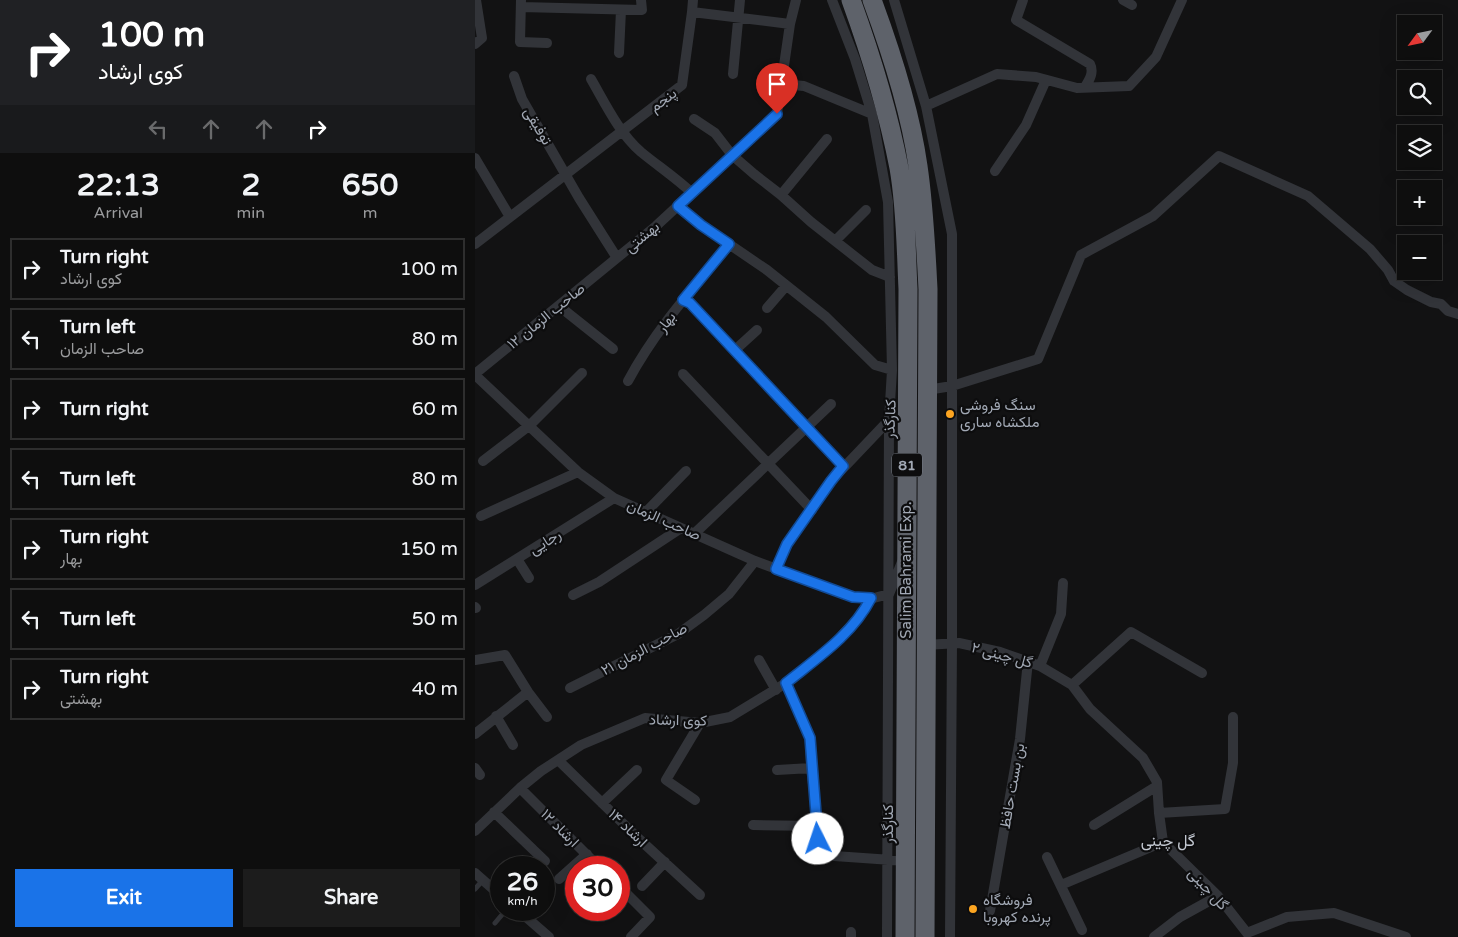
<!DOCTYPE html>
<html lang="en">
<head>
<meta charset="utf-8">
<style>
  :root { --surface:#0e0e0e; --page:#1c1c1c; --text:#f1f3f6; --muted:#9b9c9e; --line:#2e2e2e; --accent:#1a73e8 }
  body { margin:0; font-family:"Varela Round",Vazirmatn,sans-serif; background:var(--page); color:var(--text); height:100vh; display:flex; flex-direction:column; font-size:19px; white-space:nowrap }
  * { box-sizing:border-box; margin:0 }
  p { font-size:16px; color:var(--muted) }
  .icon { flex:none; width:28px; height:28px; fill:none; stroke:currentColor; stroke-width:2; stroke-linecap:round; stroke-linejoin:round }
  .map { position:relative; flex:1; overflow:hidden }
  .side { display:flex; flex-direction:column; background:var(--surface); width:475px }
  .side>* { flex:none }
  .hud { background:#202124; color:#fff; overflow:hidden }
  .needle { width:32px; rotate:237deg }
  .tools { position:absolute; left:922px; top:15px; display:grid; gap:10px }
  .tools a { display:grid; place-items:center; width:45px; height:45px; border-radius:0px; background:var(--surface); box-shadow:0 5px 20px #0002,0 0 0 1px var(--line); font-size:25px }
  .speed { position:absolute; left:15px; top:856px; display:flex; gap:10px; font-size:25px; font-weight:700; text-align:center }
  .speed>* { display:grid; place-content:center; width:65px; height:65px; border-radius:50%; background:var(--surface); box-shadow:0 5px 20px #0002,0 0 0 1px var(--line); line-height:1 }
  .speed small { font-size:12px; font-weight:400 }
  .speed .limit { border:8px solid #d22; background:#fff; color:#111 }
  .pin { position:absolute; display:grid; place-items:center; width:42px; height:42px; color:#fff; margin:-51px -21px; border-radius:50% 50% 50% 0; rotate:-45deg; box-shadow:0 0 5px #0007 }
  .pin .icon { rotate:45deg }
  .me { position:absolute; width:55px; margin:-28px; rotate:356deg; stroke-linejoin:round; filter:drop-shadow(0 0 4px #0008) }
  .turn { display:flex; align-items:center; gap:18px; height:105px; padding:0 15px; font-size:22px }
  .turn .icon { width:65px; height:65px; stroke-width:2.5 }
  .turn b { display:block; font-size:35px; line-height:42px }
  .lanes { display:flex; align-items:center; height:48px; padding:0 15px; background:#0003; justify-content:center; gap:25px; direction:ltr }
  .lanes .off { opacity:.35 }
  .eta { display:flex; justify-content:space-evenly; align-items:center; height:85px; text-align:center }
  .eta b { font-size:30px; font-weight:800; line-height:35px }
  .action { display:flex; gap:10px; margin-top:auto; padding:10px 15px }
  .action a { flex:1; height:58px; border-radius:0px; background:var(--accent); color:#fff; font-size:20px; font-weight:800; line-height:58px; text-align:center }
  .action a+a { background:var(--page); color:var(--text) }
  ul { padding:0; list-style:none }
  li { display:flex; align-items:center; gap:15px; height:62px; margin:0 10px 8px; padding:0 5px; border:2px solid var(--line); border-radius:0px }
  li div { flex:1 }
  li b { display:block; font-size:19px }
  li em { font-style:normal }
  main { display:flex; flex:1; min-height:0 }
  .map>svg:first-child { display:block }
</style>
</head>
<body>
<main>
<section class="side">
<div class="hud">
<div class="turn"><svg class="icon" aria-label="right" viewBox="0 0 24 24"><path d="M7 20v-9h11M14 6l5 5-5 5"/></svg><div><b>100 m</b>کوی ارشاد</div></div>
<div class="lanes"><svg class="icon off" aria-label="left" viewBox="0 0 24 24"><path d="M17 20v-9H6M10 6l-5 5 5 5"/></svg><svg class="icon off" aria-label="ahead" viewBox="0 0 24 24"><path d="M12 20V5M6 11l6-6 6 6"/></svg><svg class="icon off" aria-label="ahead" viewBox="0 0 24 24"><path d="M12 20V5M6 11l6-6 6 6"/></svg><svg class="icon" aria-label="right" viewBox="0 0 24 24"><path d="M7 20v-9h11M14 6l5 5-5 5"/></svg></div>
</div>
<div class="eta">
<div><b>22:13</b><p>Arrival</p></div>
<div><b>2</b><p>min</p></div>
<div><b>650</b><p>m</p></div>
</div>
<ul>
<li><svg class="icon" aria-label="right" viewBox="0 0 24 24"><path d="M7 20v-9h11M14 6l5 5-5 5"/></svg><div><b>Turn right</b><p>کوی ارشاد</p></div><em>100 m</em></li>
<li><svg class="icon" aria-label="left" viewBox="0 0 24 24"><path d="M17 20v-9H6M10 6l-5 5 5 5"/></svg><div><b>Turn left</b><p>صاحب الزمان</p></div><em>80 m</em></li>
<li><svg class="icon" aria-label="right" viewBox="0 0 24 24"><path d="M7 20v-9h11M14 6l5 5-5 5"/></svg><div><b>Turn right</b></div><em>60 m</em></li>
<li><svg class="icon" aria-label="left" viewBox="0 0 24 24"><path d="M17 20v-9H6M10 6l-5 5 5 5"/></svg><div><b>Turn left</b></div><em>80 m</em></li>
<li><svg class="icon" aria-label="right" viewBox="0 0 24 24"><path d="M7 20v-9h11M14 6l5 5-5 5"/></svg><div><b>Turn right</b><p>بهار</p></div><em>150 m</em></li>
<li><svg class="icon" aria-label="left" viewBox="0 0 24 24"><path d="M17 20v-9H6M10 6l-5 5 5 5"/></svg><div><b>Turn left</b></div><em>50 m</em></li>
<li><svg class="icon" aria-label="right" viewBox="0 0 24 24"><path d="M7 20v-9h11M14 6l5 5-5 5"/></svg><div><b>Turn right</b><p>بهشتی</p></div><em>40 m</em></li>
</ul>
<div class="action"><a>Exit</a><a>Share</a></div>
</section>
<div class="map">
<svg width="983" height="937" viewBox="0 0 983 937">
  <rect width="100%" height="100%" fill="#121213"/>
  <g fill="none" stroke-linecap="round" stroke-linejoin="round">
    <path stroke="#323439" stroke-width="5" d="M 0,889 L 8,880
      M 20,923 L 31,910"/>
    <path stroke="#323439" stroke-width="10" d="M 46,0 L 45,42 L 72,43
      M 357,0 L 380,59 L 397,114 L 413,202 L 417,370 L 414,420 L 412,937
      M 419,0 L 451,106 L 477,234 L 477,644 L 475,937
      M 548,0 L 541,20 L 615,64 C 619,72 615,79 610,87
      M 648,0 L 657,5
      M 46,7 L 167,10 L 166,0
      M 217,12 L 218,0
      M 0,44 L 7,38 L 1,0
      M 144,53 L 146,10
      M 258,74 L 265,0
      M 39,76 L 47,99 L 104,198 L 142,258
      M 116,79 C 130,103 144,133 166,152 C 183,166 201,178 217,193
      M 306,84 L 329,86 L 397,114
      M 451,106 L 522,74 L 561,77 L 602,88 L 654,86 L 681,57 L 707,0
      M 219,119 L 240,133 L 257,155 L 279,174 L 306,195 L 336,222 L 397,270 L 415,277
      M 0,158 L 35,217
      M 520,171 L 551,125 L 571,80
      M 306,195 L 352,139
      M 203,206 L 226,225 L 292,270 L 351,317 L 400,365 L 417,370
      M 360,241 L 391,210
      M 0,244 L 207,85 L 217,12 L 315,24 L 321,0
      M 207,300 L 215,303 L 368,466
      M 84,306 L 138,349
      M 292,308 L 311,286
      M 260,350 L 282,330
      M 0,374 L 181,226 L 302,114 L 315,24
      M 208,374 L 337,510
      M 0,375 L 103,472 L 139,498 L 280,561 L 378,597 L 395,599 L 414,594 L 427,562
      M 153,381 C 180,330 218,288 255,244
      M 452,390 L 477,386 L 563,359 L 606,255 L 678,216 L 744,156 L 833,196 L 895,249 L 913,270 L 919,281 L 932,290 L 956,302 L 966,304 L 973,311 L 983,314
      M 8,461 L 55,425 L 107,373
      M 171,512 L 211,471
      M 6,516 L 103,472
      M 220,533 L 356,404
      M 42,559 L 54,578
      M 301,569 L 312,544 L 356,481 L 414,420
      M 0,585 L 139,498
      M 98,595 L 124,582 L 206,528
      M 0,607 L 1,608
      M 450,645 L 484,643 L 525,652 L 565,666 L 597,685 L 615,709 L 668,758 L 682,782 L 684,813 L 688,842 L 743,896 L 772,933
      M 0,660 L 30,655 L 53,692 L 72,717
      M 284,660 L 301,690
      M 565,666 L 586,614 L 588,583
      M 311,683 L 335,738 L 336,768 L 343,826 L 343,852 L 345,855 L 431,861
      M 597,685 L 656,632 L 727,673
      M 95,688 L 203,634 L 229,615 L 254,594 L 280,561
      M 21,716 L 38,745
      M 0,734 L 53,692
      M 83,760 L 163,838 L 225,895
      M 0,768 L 5,775
      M 302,770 L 336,768
      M 45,788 L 125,868
      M 220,800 L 191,780 L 225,723
      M 127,803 L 162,770
      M 19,812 L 70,861
      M 684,813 L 750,809 L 758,763 L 758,717
      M 278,825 L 343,826
      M 619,825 L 682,786
      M 0,831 L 45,788 L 66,771 L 106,745 L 170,718 L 225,723 L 255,717 L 311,683 L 354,649 L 385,616 L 395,599
      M 572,857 L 607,930
      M 0,873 L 26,896
      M 84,879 L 112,854
      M 586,885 L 688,842
      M 144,886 L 175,917 L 156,937
      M 167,886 L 190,862
      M 43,910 L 74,937
      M 515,911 L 545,739 L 553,661
      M 772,933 L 812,917 L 859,913 L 931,937
      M 376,937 L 376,932
      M 679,937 L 705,917 L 743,896"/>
    <path stroke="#5e626a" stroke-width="19" d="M 376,0 C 396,55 413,111 424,168 C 431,208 431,249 433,289 L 430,937
      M 397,0 C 417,54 435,110 443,166 C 449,207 451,248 453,289 L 450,937"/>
  </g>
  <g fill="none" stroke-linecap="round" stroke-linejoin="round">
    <g stroke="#114b97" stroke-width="12">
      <path id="route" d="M 302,114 L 203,206 L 226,225 L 254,244 L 208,300 L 215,303 L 368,466 L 356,481 L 312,544 L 301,569 L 378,597 L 396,598 C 377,635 342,658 311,683 L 335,738 L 343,839"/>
    </g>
    <use href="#route" stroke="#1a73e8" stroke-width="9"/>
  </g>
  <g fill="#fca521" stroke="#0d0d0e" stroke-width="2">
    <circle cx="475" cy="414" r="5"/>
    <circle cx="498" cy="909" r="5"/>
  </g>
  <g text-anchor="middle" stroke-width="4.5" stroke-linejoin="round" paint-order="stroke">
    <rect fill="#0d0d0e" stroke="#757a83" stroke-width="1" x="417" y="453.5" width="30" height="23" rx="4"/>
    <g font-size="14" font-weight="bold" fill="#a2a9b5">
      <text x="432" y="470">81</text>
    </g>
    <g font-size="15" fill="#a2a9b5" stroke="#0d0d0e">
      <text transform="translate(188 100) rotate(-37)" y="5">پنجم</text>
      <text transform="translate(63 126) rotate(59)" y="5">توفیقی</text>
      <text transform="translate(167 237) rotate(-40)" y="5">بهشتی</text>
      <text transform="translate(71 316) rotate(-39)" y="5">صاحب الزمان ۱۲</text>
      <text transform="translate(191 322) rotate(-53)" y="5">بهار</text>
      <text transform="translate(415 419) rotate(-88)" y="5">کنارگذر</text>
      <text transform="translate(189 520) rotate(24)" y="5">صاحب الزمان</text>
      <text transform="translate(70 542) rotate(-32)" y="5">رجایی</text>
      <text transform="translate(431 570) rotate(-90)" y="5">Salim Bahrami Exp.</text>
      <text transform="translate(169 649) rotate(-28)" y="5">صاحب الزمان ۲۱</text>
      <text transform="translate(527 655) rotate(15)" y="5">گل چینی ۲</text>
      <text transform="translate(203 720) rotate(1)" y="5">کوی ارشاد</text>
      <text transform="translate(537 786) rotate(-80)" y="5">بن بست حافظ</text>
      <text transform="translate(413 824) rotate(-90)" y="5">کنارگذر</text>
      <text transform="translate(85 828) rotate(45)" y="5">ارشاد ۱۲</text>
      <text transform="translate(153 828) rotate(44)" y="5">ارشاد ۱۴</text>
      <text transform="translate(733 889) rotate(47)" y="5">گل چینی</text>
    </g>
    <g font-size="15" fill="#a2a9b5" stroke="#0d0d0e" text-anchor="start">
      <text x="485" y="410">سنگ فروشی<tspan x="485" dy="17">ملکشاه ساری</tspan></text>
      <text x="508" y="905">فروشگاه<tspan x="508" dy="17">پرنده کهروبا</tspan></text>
    </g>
    <g font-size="16" fill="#c3c8d1" stroke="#0d0d0e">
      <text x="693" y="846">گل چینی</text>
    </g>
  </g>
</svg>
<div class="tools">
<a><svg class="needle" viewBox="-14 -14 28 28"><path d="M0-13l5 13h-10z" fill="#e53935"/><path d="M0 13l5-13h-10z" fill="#9b9c9e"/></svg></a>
<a><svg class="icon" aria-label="search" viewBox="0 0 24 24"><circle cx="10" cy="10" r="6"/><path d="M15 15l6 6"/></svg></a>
<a><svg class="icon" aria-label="layers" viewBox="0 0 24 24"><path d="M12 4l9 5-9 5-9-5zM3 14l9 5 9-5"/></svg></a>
<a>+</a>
<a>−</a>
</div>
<div class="speed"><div>26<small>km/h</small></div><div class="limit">30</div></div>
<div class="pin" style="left:302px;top:114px;background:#d93025"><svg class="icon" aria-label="arrive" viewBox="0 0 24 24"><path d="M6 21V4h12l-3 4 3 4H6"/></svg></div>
<svg class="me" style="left:343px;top:839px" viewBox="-20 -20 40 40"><circle r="19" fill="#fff"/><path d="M0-13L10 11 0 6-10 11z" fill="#1a73e8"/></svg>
</div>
</main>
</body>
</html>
